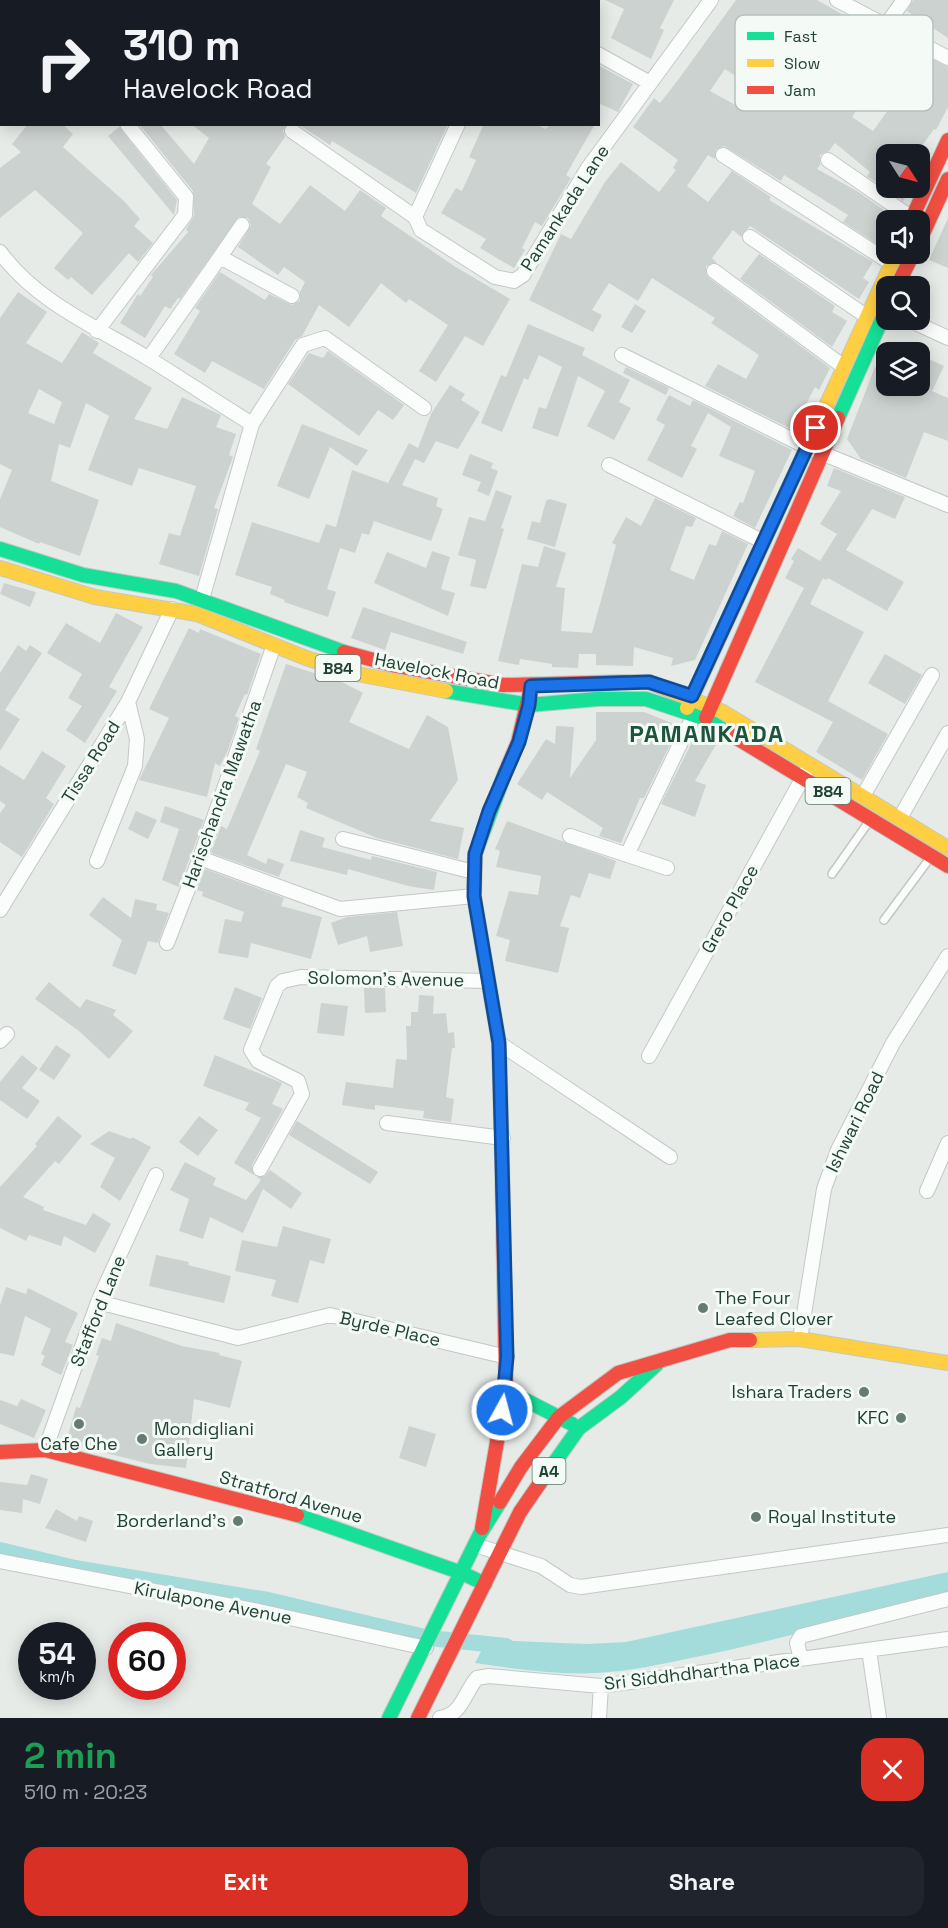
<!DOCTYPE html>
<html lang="en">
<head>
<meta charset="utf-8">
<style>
  :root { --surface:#171b24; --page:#20242c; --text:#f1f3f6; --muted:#9ea1a6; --accent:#d93025 }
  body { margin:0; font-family:"Space Grotesk",sans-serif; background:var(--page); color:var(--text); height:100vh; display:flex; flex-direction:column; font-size:22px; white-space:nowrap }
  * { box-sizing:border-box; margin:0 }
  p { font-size:20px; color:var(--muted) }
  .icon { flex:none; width:33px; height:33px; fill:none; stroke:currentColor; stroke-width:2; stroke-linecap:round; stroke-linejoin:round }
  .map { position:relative; height:1718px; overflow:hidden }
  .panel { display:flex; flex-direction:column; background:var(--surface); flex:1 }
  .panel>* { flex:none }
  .top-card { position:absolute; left:0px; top:0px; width:600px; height:126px; box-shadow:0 3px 15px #0003; background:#171b24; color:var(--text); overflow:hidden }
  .needle { width:39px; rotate:126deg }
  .controls { position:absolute; left:876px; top:144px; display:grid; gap:12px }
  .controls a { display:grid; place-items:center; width:54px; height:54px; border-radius:12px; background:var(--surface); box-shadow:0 3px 15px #0003; font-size:30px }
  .speed { position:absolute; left:18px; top:1622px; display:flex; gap:12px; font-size:30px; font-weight:700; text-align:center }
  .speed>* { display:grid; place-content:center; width:78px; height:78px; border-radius:50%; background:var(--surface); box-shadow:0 3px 15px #0003; line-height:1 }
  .speed small { font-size:15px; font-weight:400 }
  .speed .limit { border:9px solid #d22; background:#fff; color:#111 }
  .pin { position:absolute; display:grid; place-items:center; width:51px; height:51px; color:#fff; margin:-26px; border:3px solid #fff; border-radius:50%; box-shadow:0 2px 6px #0007 }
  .me { position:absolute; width:66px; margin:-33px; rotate:7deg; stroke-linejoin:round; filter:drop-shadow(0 0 4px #0008) }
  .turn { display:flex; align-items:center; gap:21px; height:126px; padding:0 24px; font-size:27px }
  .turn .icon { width:78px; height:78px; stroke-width:2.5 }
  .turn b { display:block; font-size:42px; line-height:51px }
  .round { display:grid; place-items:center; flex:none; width:63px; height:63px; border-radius:18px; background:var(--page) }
  .overview { display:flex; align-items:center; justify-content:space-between; height:102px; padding:0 24px }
  h1 { font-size:36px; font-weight:700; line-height:45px; color:#1e9e55 }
  .action { display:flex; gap:12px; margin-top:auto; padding:12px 24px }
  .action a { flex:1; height:69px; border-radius:18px; background:var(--accent); color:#fff; font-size:24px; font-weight:700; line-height:69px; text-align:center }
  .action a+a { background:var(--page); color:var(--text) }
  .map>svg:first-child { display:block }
</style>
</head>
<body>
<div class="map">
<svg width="948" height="1718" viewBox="0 0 948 1718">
  <rect width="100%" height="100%" fill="#e6ebe8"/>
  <path fill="#a4dcdb" d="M 948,1572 L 948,1595 C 864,1615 781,1640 696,1657 C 663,1664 630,1671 597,1673 C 556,1675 516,1669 475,1663 L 487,1640 L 587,1644 L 626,1642 Z"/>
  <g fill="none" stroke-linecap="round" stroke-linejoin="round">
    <path stroke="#a4dcdb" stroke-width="16" d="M 0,1550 L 75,1568 L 268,1600 L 429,1638 L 506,1646"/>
  </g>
  <path fill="#ccd2cf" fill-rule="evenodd" d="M 605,0 L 674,0 L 660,28 L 664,30 L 651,59 L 611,38 L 624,9 Z
    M 736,0 L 817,0 L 882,37 L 883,34 L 948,67 L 948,107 L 936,130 L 934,129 L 916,154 L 909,154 L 900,148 L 896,154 L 886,154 L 886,188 L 912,188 L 903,201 L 867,176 L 870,172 L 835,143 L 829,151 L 820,155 L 820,165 L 817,169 L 857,191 L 898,220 L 886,220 L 886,240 L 882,247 L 843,222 L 848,215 L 784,175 L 781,181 L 724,146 L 716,150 L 715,159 L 708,155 L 687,186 L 708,202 L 732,171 L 771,197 L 769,200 L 873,262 L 863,278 L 869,282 L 859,299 L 750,226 L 741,237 L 733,230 L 712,258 L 717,263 L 706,266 L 706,274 L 709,278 L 830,368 L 819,390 L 815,387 L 803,410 L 809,413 L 799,433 L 705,386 L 718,364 L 746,379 L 759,355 L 711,323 L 715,318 L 652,278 L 638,301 L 609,283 L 592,310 L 602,315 L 593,332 L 529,300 L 561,234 L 571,239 L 605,182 L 621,162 L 659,192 L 676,170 L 673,168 L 678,160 L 633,127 L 654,98 L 660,103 L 678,80 ZM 725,69 L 751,86 L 739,107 L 710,91 ZM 868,94 L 891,106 L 873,131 L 852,117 Z
    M 913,0 L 948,0 L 948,38 L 907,11 Z
    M 598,65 L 633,84 L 618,112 L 598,103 Z
    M 28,124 L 62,124 L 73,134 L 63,147 L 124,201 L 140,219 L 134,226 L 153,243 L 138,262 L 129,253 L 92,295 L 71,277 L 68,280 L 54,268 L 83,233 L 35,190 L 0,218 L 0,168 L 21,152 L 12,144 Z
    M 139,124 L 160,124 L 194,164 L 209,138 L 191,124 L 286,124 L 283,131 L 285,137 L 266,164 L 271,167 L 252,204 L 280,224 L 310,185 L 345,211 L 360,190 L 386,208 L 381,216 L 454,266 L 510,299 L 483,346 L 465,336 L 436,382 L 419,371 L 448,325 L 409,299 L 406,303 L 381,283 L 349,327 L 319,305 L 302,336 L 295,340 L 264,389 L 212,361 L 205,373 L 174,354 L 200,311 L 195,308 L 220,272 L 265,300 L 269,294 L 292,305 L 300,301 L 300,292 L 305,282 L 284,267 L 278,275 L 238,247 L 251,225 L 248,218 L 239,217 L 180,299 L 178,298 L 170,309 L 165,306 L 145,338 L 120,323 L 138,294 L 140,296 L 153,277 L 151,275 L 188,232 L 186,229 L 194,216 L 193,191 Z
    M 298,124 L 448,124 L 416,193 L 332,141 L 330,145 Z
    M 484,124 L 535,124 L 545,129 L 552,124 L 595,124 L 566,175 L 571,178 L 542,226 L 535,222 L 522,248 L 525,250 L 514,268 L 480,248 L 486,239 L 441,213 L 456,188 L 462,191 L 476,160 L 469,157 Z
    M 119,127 L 177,200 L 174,215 L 108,136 Z
    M 948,218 L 948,268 L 929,260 Z
    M 759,254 L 835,306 L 832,312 L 847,321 L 832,347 L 740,279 Z
    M 18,292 L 47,312 L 26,343 L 62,363 L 82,332 L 99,343 L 93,353 L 152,388 L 134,419 L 167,429 L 182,397 L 221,415 L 216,427 L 236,434 L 229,455 L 233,457 L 214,508 L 218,509 L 199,576 L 159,564 L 169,533 L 180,536 L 196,486 L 139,468 L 132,486 L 88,470 L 109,416 L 86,403 L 70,448 L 59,444 L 51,481 L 99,500 L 80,556 L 40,542 L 39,544 L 0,527 L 0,499 L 12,470 L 0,464 L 0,318 ZM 39,389 L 62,402 L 54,424 L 28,413 Z
    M 635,304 L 646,311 L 632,333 L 621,327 Z
    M 528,324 L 585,348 L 582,355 L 630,380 L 619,402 L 631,408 L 614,440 L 587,426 L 605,391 L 578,376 L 558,437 L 532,428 L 539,407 L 546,409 L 562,367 L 539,355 L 528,380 L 524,378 L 502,432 L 481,423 L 501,375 L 506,377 Z
    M 328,351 L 404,405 L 393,420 L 378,410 L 359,436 L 288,384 L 309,353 L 323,358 Z
    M 920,355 L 944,366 L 932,391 L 948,398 L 948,441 L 924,432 L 906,478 L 861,459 L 847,439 L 875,367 L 886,372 L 886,386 L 920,386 Z
    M 626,367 L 669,388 L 666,395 L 623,373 Z
    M 450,385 L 465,394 L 461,400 L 480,412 L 458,449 L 436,441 L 424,463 L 415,459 L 402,485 L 438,498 L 436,506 L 443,509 L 431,541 L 374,521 L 369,535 L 362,533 L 355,553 L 340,548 L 327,589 L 336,592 L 328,617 L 284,602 L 285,600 L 270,594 L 272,587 L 235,575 L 252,522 L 319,543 L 326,524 L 336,527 L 352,470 L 388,483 L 409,443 L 418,448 L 431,414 Z
    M 669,395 L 690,406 L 693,400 L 792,450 L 755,528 L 733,516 L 740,502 L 743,503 L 755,471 L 719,456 L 731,427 L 708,413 L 691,446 L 697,449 L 682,478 L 647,460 L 665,425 L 656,420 Z
    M 302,424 L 368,450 L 357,466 L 330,447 L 309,499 L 277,486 Z
    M 470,454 L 493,463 L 491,468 L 498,471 L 489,496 L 477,491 L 481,482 L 462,475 Z
    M 834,468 L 905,497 L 895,519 L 872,509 L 846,550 L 904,582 L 887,611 L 828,578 L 826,580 L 823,578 L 810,604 L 864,632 L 828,701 L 888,734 L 862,780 L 816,752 L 833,722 L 755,682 L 804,588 L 785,578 L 794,561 L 791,559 L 798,548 L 820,561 L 837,534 L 820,524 L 841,491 L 827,486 Z
    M 496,490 L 512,496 L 501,528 L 504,529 L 486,589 L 470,586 L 476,560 L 458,555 L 469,517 L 485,521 Z
    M 655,498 L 696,518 L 692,527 L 686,526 L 670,570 L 694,580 L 709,544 L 716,546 L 722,531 L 748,544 L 695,660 L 671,666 L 673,658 L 634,647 L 633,666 L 596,665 L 596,654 L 579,654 L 578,668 L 552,667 L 552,664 L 520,659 L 519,665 L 498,661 L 522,564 L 538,567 L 544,546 L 566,553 L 556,587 L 565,588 L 561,631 L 592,633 L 616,545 L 612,543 L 626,517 L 641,526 Z
    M 549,499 L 567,504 L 555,547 L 527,539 L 532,521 L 540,523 L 546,501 Z
    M 432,551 L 450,557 L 441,589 L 455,593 L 448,616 L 374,583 L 387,552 L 426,568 Z
    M 4,583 L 36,592 L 30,607 L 0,594 Z
    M 363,607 L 467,642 L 463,654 L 391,632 L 385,650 L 351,638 Z
    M 116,613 L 143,627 L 109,687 L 117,691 L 85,743 L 66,730 L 82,706 L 68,698 L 82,674 L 47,653 L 66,623 L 100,643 Z
    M 189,628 L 199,633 L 200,629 L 261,654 L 247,695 L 245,694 L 235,716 L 239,718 L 228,750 L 220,766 L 215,763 L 207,797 L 139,780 L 169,718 L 149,709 Z
    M 18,645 L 26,651 L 30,645 L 42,653 L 5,710 L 20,719 L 0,751 L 0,673 Z
    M 885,654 L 922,675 L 905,704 L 868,683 Z
    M 286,664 L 344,683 L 363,693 L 349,722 L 409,749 L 427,715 L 448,727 L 458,780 L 430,821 L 464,828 L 458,859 L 377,838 L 306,808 L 308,803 L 297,797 L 307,772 L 286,764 L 247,855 L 266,864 L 268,858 L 284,864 L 279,877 L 211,853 L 221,826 L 227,829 L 260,751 L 256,749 Z
    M 596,712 L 644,712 L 679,726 L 644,798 L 640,798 L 621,843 L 599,836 L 603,828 L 547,792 L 542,800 L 517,784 L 546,739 L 555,744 L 556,726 L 574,727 L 570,778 L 596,740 Z
    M 698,730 L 718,741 L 695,781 L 706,785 L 695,817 L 661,804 Z
    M 42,751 L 66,766 L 46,798 L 54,804 L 22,857 L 0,842 L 0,813 L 6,805 L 0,801 L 0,765 L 24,780 Z
    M 165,806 L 204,820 L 179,887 L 162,880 L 179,829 L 160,822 Z
    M 136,811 L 157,820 L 148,839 L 128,829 Z
    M 507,821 L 616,861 L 610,879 L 589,873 L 580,898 L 571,895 L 560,926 L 569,928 L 558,973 L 505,961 L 510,940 L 496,936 L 509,891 L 538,895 L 541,876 L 496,867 L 500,851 L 495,849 Z
    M 300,830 L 325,838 L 322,847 L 371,860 L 372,856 L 437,872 L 434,890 L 408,886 L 348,869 L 347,875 L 290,861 Z
    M 205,869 L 284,898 L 281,906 L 322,917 L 311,959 L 251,943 L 248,958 L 218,953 L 225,919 L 241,922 L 244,912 L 202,896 L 203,892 L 197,890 Z
    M 103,897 L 131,918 L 135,899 L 157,904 L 156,910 L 169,913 L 158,943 L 148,941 L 136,975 L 112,966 L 122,940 L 89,915 Z
    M 397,912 L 403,946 L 370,952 L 367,936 L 338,945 L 331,923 L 347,917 Z
    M 49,982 L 80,1008 L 86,999 L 116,1010 L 113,1015 L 133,1031 L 109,1059 L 79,1031 L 35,999 Z
    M 235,987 L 262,998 L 250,1029 L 223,1019 Z
    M 364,987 L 385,988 L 386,1012 L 365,1013 Z
    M 419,995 L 434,996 L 433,1014 L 446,1013 L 448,1033 L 454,1032 L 455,1048 L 452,1048 L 446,1097 L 454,1099 L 451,1122 L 423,1118 L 424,1111 L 375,1105 L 375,1110 L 342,1105 L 346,1082 L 393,1088 L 396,1059 L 407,1060 L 406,1026 L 411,1026 L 411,1012 L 418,1012 Z
    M 321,1003 L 348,1006 L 344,1036 L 317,1033 Z
    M 56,1045 L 71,1055 L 54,1080 L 39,1070 Z
    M 22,1055 L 38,1068 L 22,1088 L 40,1101 L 27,1119 L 0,1100 L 0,1082 Z
    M 215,1055 L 282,1083 L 272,1104 L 283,1109 L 252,1165 L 254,1175 L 234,1163 L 261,1118 L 245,1110 L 249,1103 L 203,1086 Z
    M 58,1116 L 82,1136 L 59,1164 L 55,1161 L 23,1197 L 44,1207 L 43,1210 L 86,1225 L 93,1213 L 111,1224 L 95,1253 L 64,1236 L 61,1246 L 29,1235 L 26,1241 L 0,1228 L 0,1187 L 37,1146 L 35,1144 Z
    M 199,1116 L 218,1130 L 198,1156 L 179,1142 Z
    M 297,1121 L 378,1172 L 370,1184 L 289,1135 Z
    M 109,1131 L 131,1139 L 132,1137 L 151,1147 L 120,1201 L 100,1187 L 115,1158 L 90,1144 Z
    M 185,1162 L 216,1178 L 213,1185 L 246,1200 L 261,1180 L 257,1177 L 265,1176 L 270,1170 L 302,1193 L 291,1209 L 263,1189 L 243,1233 L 210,1217 L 203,1239 L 179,1231 L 189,1199 L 170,1190 Z
    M 283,1226 L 331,1239 L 324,1264 L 310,1260 L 298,1303 L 271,1296 L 276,1280 L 235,1271 L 242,1240 L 277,1247 Z
    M 156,1255 L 189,1262 L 188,1265 L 231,1276 L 224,1303 L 149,1286 Z
    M 6,1287 L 26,1294 L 28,1288 L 78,1313 L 65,1342 L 73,1345 L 61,1375 L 41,1365 L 45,1356 L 41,1354 L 51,1329 L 25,1316 L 14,1356 L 0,1353 L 0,1305 Z
    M 116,1323 L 182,1346 L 220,1353 L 219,1355 L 242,1361 L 230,1408 L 194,1399 L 186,1468 L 150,1464 L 66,1443 L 76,1407 L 80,1408 L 99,1356 L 96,1355 L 102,1338 L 111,1341 Z
    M 21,1399 L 46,1410 L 34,1438 L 0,1424 L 0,1400 L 17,1406 Z
    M 409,1426 L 436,1434 L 426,1467 L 399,1458 Z
    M 31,1474 L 48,1479 L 40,1504 L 23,1499 L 22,1513 L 0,1510 L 0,1482 L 27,1485 Z
    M 56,1509 L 77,1521 L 79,1516 L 93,1521 L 86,1542 L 45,1528 Z"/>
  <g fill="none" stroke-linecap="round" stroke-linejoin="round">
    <g stroke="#c3c8c5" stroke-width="10">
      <path id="lane" d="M 832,874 L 870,820
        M 884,920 L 930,858"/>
    </g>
    <g stroke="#c3c8c5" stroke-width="16">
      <path id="street" d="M 464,0 L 465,2
        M 837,0 L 948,58
        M 184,2 L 185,0
        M 532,2 L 533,0
        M 886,25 L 904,0
        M 598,54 L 650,83
        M 292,131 L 415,217 L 421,230 L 495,277 L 514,281 L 523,275 L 588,168 L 711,0
        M 723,155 L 891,263
        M 828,160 L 912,218
        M 415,217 L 458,124
        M 750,237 L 866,316
        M 0,252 C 37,303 99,328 151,360 C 185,381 218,403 252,424
        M 220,257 L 242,225
        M 714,271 L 844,367
        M 909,320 L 948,338
        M 97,331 L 185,215 L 186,197 L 127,124
        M 622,355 L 807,447 L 948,505
        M 149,358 L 220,257 L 292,296
        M 609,465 L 764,542
        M 202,599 L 252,424 L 303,345 L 325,338 L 424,408
        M 863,796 L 932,675
        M 900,818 L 948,733
        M 570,836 L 667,868
        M 343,839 L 474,872
        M 627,855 L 694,715
        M 200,858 L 340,909 L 474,896
        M 97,861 L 135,766 L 137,739 L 128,702
        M 0,910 L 128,702 L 172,609
        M 167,943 L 200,858 L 274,645
        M 0,1041 L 7,1034
        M 499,1043 L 670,1157
        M 649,1056 L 806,772
        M 387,1123 L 503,1138
        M 260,1169 L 302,1094 L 298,1081 L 258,1061 L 251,1050 L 277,986 L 283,981 L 301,977 L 488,981
        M 927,1191 L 948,1143
        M 98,1302 L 238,1338 L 330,1315 L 507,1357
        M 800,1339 L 824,1189 L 838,1150 L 893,1043 L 948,956
        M 45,1450 L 98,1302 L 156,1175
        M 475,1545 L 541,1566 L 570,1585 L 581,1587 L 948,1535
        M 0,1561 L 254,1610 L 426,1648
        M 869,1650 L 879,1718
        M 801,1659 L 797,1643 L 801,1636 L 948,1599
        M 440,1718 C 462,1715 464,1693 477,1678 L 489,1676 L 601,1686 L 948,1639
        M 599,1718 L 601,1686"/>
    </g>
    <g stroke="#c1c9c5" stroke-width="16">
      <path id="fast" d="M 838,418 L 886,310
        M 0,549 L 83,575 L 176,591 L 344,652
        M 446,691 L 529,705 L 598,699 L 646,699 L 706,719 L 725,731
        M 502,1159 L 499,1043 L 474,896 L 475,854 L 505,773
        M 506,1390 L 572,1424
        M 540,1483 L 579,1428 L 621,1397 L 657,1364
        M 297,1515 L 462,1573 L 485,1584
        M 389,1718 L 480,1534 L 500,1502"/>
    </g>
    <g stroke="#c1c9c5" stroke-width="16">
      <path id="slow" d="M 0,568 L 95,597 L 197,614 L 306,658 L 357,674 L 446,691
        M 626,682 L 649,682 L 723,712 L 948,848
        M 687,708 L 896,254
        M 750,1340 L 800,1339 L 948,1363"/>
    </g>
    <g stroke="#c1c9c5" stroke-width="16">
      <path id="jam" d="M 911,220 L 948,140
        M 920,240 L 948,179
        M 897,286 L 913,254
        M 344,652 L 392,665 L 503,685 L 626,682
        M 706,718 L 838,418
        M 725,731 L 948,866
        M 505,773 L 518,742 L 530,691
        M 0,1452 L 45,1450 L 297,1515
        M 500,1502 L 521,1467 L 559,1417 L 618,1373 L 730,1340 L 750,1340
        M 482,1528 L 506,1390 L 502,1159
        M 418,1718 L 520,1512 L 540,1483"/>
    </g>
    <use href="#lane" stroke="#fbfcfc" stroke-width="7"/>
    <use href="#street" stroke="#fbfcfc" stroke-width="14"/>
    <use href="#fast" stroke="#16e098" stroke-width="14"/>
    <use href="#slow" stroke="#ffcf43" stroke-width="14"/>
    <use href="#jam" stroke="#f24e42" stroke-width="14"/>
  </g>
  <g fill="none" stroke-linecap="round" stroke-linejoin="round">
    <g stroke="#114b97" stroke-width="15">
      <path id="route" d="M 502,1410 L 507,1357 L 499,1043 L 474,896 L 475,854 L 489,811 L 519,742 L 529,705 L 531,686 L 649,682 L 692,696 L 816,428"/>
    </g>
    <use href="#route" stroke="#1a73e8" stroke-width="10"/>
  </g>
  <g fill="#667c72" stroke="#f4faf6" stroke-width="2">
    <circle cx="703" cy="1308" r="6"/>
    <circle cx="864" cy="1392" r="6"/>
    <circle cx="901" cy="1418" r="6"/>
    <circle cx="79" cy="1424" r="6"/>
    <circle cx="142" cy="1439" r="6"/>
    <circle cx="756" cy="1517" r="6"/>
    <circle cx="238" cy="1521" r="6"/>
  </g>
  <g text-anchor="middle" stroke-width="6" stroke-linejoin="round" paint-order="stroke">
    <g fill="#f4faf6" stroke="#60786e" stroke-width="1.5">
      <rect x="315.5" y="655" width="45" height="26" rx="4.5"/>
      <rect x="805.5" y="778" width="45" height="26" rx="4.5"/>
      <rect x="532.5" y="1458" width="33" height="26" rx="4.5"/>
    </g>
    <g font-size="16" font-weight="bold" fill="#214133">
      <text x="338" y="674">B84</text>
      <text x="828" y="797">B84</text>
      <text x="549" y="1477">A4</text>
    </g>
    <g font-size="18" fill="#214133" stroke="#f4faf6">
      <text transform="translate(565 208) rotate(-57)" y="6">Pamankada Lane</text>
      <text transform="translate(437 671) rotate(11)" y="6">Havelock Road</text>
      <text transform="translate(91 762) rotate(-58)" y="6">Tissa Road</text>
      <text transform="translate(222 794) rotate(-70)" y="6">Harischandra Mawatha</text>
      <text transform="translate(730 909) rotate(-61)" y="6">Grero Place</text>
      <text transform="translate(386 979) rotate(1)" y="6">Solomon's Avenue</text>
      <text transform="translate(855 1122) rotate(-64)" y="6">Ishwari Road</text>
      <text transform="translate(98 1311) rotate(-68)" y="6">Stafford Lane</text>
      <text transform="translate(390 1329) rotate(13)" y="6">Byrde Place</text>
      <text transform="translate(291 1497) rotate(16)" y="6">Stratford Avenue</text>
      <text transform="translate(213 1603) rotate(11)" y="6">Kirulapone Avenue</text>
      <text transform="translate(702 1672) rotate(-7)" y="6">Sri Siddhdhartha Place</text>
    </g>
    <g font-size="18" fill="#214133" stroke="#f4faf6" text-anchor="start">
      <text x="715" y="1304">The Four<tspan x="715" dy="21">Leafed Clover</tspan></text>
      <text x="852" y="1398" text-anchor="end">Ishara Traders</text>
      <text x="889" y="1424" text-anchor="end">KFC</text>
      <text x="154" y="1435">Mondigliani<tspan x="154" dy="21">Gallery</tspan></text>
      <text x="79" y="1450" text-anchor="middle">Cafe Che</text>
      <text x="768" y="1523">Royal Institute</text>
      <text x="226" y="1527" text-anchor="end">Borderland's</text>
    </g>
    <g font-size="24" font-weight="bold" letter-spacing="1.5" fill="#1c543d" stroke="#f4faf6">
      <text x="707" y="742">PAMANKADA</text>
    </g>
  </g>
  <rect x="735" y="15" width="198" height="96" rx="9" fill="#f4faf6" stroke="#b5c2bc" stroke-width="1.5"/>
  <rect x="747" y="32" width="27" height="8" fill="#16e098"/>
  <rect x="747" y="59" width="27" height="8" fill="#ffcf43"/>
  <rect x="747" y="86" width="27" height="8" fill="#f24e42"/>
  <g font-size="16" fill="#214133">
    <text x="784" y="42">Fast</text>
    <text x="784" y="69">Slow</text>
    <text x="784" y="96">Jam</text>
  </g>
</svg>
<div class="controls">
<a><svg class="needle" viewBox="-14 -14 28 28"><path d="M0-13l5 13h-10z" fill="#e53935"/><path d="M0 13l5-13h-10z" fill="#9ea1a6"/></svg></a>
<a><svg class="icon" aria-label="sound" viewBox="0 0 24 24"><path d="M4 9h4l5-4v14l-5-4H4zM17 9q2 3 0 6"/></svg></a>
<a><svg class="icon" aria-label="search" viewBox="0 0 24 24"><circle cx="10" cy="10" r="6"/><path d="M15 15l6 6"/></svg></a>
<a><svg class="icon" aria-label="layers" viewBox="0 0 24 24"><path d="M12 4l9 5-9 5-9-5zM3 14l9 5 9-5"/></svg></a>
</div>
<div class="speed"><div>54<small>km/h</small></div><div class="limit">60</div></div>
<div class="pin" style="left:816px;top:428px;background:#d93025"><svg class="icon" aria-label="arrive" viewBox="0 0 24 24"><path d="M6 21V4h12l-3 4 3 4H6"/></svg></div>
<svg class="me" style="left:502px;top:1410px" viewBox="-20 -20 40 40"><circle r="17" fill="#1a73e8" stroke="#fff" stroke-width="3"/><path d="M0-11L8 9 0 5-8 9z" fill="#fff"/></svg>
<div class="top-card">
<div class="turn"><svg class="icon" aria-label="right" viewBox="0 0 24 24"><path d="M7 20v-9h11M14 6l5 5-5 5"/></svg><div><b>310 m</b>Havelock Road</div></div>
</div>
</div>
<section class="panel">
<div class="overview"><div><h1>2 min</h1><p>510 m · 20:23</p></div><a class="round" style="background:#d93025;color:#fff"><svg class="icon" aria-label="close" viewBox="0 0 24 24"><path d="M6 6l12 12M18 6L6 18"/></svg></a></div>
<div class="action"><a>Exit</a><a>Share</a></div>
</section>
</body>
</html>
